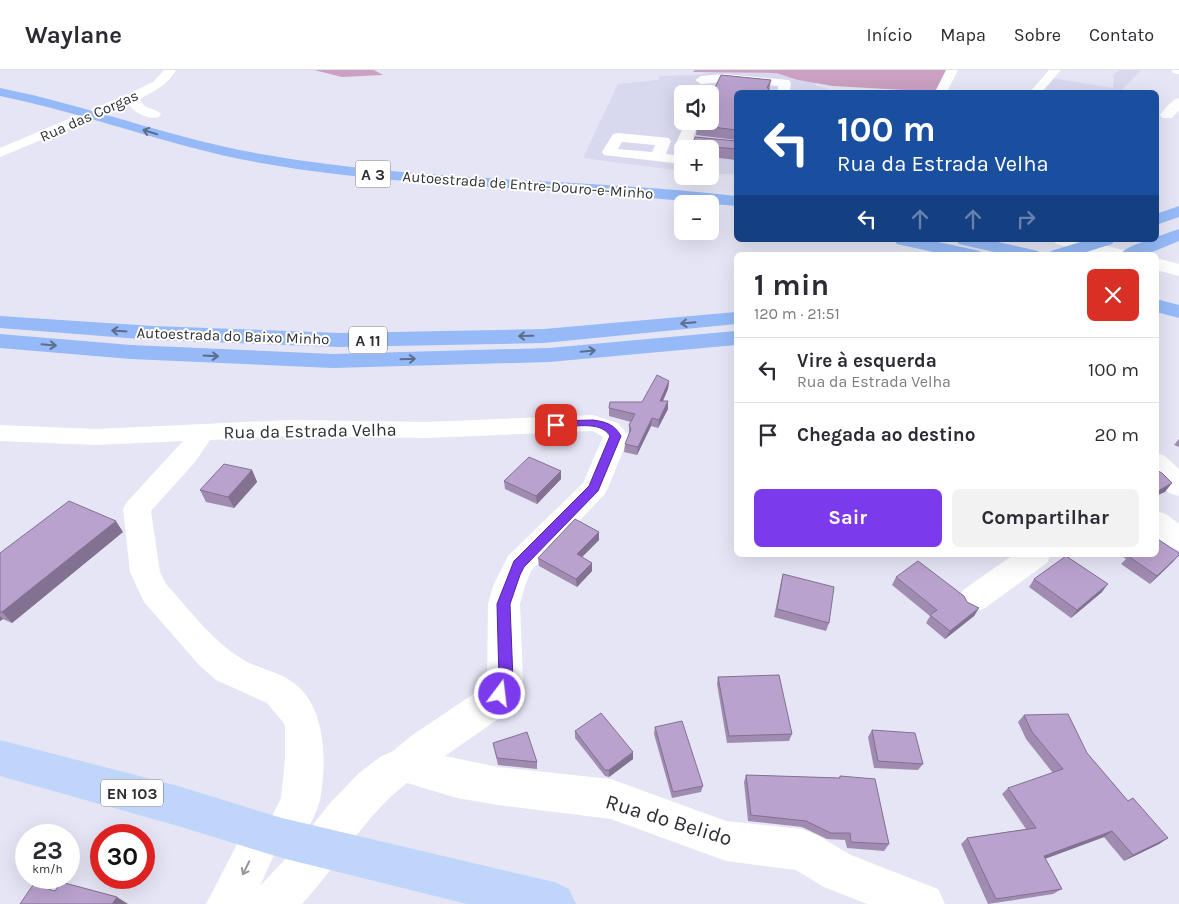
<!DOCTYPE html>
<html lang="pt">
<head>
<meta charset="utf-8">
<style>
  :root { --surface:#fff; --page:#f2f2f3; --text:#2b2b33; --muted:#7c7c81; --line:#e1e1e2; --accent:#7c3aed }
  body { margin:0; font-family:Karla,sans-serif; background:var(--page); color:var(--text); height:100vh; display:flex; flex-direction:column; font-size:19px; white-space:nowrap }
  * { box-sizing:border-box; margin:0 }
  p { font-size:16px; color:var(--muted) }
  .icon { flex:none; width:28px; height:28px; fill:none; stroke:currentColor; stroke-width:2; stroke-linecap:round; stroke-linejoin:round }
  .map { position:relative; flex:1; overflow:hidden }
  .sheet { position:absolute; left:734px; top:182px; width:425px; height:305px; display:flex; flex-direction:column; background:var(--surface); border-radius:8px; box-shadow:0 5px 20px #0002 }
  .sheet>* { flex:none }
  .banner { position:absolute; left:734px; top:20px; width:425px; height:152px; border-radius:8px; box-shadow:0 5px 20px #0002; background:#1a4fa0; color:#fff; overflow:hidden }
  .fabs { position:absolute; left:674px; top:15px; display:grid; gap:10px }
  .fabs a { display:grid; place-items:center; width:45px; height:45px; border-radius:8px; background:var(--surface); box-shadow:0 5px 20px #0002; font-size:25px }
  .speed { position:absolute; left:15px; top:754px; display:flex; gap:10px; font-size:25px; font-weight:700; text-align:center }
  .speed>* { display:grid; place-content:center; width:65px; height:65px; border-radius:50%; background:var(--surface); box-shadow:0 5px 20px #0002; line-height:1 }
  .speed small { font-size:12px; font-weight:400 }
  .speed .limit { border:8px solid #d22; background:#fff; color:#111 }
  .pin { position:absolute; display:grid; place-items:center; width:42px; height:42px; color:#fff; margin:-21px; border-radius:10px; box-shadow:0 2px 8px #0006 }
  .me { position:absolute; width:55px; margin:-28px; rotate:15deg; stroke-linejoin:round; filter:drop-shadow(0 0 4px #0008) }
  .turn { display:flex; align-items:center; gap:18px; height:105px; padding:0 20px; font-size:22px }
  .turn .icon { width:65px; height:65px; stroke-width:2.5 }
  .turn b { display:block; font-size:35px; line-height:42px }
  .lanes { display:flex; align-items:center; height:48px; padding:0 20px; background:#0003; justify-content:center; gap:25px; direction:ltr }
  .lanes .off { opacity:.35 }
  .round { display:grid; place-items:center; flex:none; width:52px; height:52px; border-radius:8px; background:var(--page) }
  .overview { display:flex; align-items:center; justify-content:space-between; height:85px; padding:0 20px }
  h1 { font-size:30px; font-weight:700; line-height:38px }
  .primary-button { display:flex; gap:10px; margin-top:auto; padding:10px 20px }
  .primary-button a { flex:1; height:58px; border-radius:8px; background:var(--accent); color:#fff; font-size:20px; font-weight:700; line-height:58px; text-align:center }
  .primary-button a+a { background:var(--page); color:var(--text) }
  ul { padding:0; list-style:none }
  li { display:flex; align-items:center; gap:15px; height:65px; padding:0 20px; border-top:1px solid var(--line) }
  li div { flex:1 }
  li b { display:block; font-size:19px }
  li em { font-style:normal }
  header { display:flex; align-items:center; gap:30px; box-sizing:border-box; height:70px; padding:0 25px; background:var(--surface); border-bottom:1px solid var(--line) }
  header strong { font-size:24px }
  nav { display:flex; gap:28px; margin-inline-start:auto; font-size:18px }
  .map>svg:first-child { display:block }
</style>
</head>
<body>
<header>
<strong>Waylane</strong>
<nav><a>Início</a><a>Mapa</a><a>Sobre</a><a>Contato</a></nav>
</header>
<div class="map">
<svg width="1179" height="834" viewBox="0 0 1179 834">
  <rect width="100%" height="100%" fill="#e5e5f5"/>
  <path fill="#d8d8ee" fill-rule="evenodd" d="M 1119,0 L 1141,0 L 1120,22 L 1042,22 L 1051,8 L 1113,18 L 1114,7 L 1112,7 Z
    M 714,2 L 776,3 L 798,10 L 815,12 L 816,16 L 826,18 L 832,22 L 736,22 L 736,104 L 710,104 L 710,79 L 682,79 L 682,101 L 583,88 L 618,14 L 658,10 L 659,6 L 696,5 ZM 682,24 L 710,24 L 710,51 L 682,51 Z"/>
  <path fill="#cba0c2" d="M 314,0 L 374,0 L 383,5 L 342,7 Z
    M 695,0 L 947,0 L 939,22 L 833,16 L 798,10 L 776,3 L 693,2 Z"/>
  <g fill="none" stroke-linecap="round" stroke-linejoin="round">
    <path fill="#fff" fill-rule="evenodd" d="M 164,0 L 176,0 C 168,15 154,21 140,29 C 143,40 155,37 161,44 L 159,47 C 147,50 135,43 128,34 L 0,87 L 0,78 L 128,24 L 153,12 Z
      M 946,0 L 958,0 L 947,22 L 935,22 Z
      M 1049,0 L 1061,0 L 1042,22 L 1030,22 Z
      M 1171,0 L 1179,0 L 1179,4 L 1173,3 Z
      M 724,4 L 789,10 L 791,13 L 790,22 L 778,22 L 778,16 L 724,12 L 701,14 L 695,10 L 701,6 Z
      M 1179,28 L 1179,40 L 1172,48 L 1162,48 L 1160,45 C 1165,39 1171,30 1179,28 Z
      M 686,51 L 700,51 L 693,67 L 736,72 L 736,80 L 679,74 L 677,71 Z
      M 618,63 L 669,68 L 671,71 L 666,84 L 682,86 L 682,94 L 604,85 L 602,82 L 613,64 ZM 622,72 L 655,75 L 652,82 L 618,79 Z
      M 1053,170 L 1084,170 L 1127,181 L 1129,185 L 1098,185 L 1056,174 Z
      M 1156,188 L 1179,194 L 1179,206 L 1156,200 Z
      M 593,345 L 618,353 L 629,366 L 608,418 L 604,425 L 531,501 L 525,516 L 520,534 L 523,610 L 512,635 L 501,647 L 445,686 L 498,697 L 611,709 L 726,751 L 802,759 L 817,765 L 851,785 L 938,819 L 945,834 L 867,834 L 824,817 L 796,800 L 726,791 L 611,749 L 498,735 L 457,728 L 407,713 C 363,747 339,794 302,834 L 206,834 L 250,749 L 264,743 L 272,746 L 281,728 L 285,689 L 285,656 L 282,651 L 267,633 L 216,610 L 200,596 L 144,532 L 130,502 L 123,439 L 127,432 L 183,371 L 96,375 L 0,371 L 0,355 L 96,359 L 290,350 L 426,352 ZM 593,361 L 603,367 L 583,413 L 508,486 L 493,516 L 488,534 L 487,613 L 475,623 L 411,666 L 393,681 L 380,687 L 359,703 L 330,733 L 305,765 C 310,754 317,742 320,730 C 327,693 327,634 291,611 C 275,600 254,598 239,587 C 211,569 189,539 166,514 L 160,502 L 151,441 L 195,392 L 210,370 L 290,366 L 426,368 ZM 274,785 L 282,788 L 288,786 L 260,816 Z
      M 1156,383 L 1165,386 L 1179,399 L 1179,426 L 1169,423 L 1156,409 Z
      M 1156,441 L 1166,444 L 1179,454 L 1179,480 L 1169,477 L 1156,467 Z
      M 1013,485 L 1051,485 L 1047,493 L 985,538 L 974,542 L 963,538 L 958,529 L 963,520 Z"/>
    <path fill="#bfd6fa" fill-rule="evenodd" d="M 0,670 L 178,716 L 282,748 L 554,812 L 569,819 L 576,834 L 467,834 L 282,788 L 178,756 L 0,706 Z"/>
    <path fill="#95baf7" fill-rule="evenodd" d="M 0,18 C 90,36 176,70 267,85 C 422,112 580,108 736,126 L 736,136 C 677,131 619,124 560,121 C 462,115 363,111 267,94 C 176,79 90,44 0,26 Z
      M 1179,136 L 1179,147 L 1156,155 L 1156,144 Z
      M 1179,159 L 1179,171 L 1145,185 L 1120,185 C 1126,176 1146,170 1156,170 L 1156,167 Z
      M 894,170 L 929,170 L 980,181 L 982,185 L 947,185 L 897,174 Z
      M 956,170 L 989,170 L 1038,181 L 1040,185 L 1007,185 L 959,174 Z
      M 1087,170 L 1115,170 L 1112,174 L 1077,185 L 1049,185 L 1051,181 Z
      M 1156,229 L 1179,235 L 1179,248 L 1156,242 Z
      M 736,242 L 736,254 L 544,273 L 340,277 L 153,270 L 0,258 L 0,246 L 153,256 L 340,263 L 544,259 Z
      M 736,261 L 736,275 L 549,292 L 333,298 L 131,289 L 0,278 L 0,264 L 131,275 L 333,284 L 549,278 Z"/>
  </g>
  <path fill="#a08bb1" d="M 721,5 L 771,10 L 769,22 L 736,22 L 736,70 L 696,65 L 697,55 L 699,51 L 710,51 L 710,28 Z
    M 736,71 L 736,90 L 710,87 L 710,79 L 692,79 L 692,75 Z
    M 669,311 L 668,319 L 663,331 L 668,331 L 668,339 L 658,358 L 651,356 L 637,385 L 624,382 L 625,374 L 629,364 L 629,355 L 631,352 L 609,346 L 609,338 L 642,332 Z
    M 1179,369 L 1179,377 L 1174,375 Z
    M 252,400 L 257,412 L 234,438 L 206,432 L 200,420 Z
    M 561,409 L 537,434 L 505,419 L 504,411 Z
    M 123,462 L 12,553 L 3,549 L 0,551 L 0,483 Z
    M 599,462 L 599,470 L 582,487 L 592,493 L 592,501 L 577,517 L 539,496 L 538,488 Z
    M 1120,485 L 1179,485 L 1150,514 L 1121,494 L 1126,489 Z
    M 783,504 L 829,553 L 826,561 L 774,547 L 781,512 Z
    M 896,507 L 967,532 L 979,538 L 974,546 L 945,569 L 926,553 L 930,546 L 892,515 Z
    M 1034,509 L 1102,522 L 1071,548 L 1029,517 Z
    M 718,607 L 792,664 L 789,671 L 727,673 L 717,614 Z
    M 1024,645 L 1087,683 L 1128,731 L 1168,768 L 1159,774 L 1124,791 L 1104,767 L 1045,789 L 1062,819 L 1053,824 L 988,834 L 961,774 L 967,768 L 1026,759 L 1002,724 L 1008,718 L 1053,703 L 1026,669 L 1018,652 Z
    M 655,657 L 703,716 L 701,722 L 672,728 L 654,664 Z
    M 872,660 L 923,694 L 918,700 L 874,698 L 868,667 Z
    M 575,661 L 633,689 L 609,707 L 605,706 L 575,668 Z
    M 493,673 L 537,692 L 537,699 L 498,695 Z
    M 746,705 L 839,708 L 840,706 L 889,774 L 884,781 L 847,778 L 845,770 L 827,769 L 802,757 L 748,751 L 744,712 Z"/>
  <path fill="#827190" d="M 669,311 L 668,319 L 659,339 L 660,331 Z
    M 668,331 L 668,339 L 658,358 L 659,350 Z
    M 652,348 L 651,356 L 637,385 L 638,377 Z
    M 252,400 L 257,412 L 234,438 L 228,427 Z
    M 561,401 L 561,409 L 537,434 L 536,426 Z
    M 1172,413 L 1165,422 L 1156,426 L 1156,422 Z
    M 116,451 L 123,462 L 12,553 L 2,542 Z
    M 599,462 L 599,470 L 577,492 L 577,484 Z
    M 1179,485 L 1173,492 L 1150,514 L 1157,506 Z
    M 592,493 L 592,501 L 577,517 L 576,509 Z
    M 1108,514 L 1102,522 L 1071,548 L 1077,540 Z
    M 979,538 L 974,546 L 945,569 L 950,561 Z
    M 0,546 L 3,549 L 0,551 Z
    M 633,682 L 633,689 L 609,707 L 609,700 Z
    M 1112,761 L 1104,767 L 1036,792 L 1044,786 Z
    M 1168,768 L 1159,774 L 1124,791 L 1133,785 Z
    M 117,827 L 128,834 L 112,834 Z"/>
  <path fill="#baa2ce" stroke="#827190" d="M 721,5 L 771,10 L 767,18 L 769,19 L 768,22 L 736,22 L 736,60 L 697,55 L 699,51 L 710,51 L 710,28 Z
    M 695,67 L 736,71 L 736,79 L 692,75 Z
    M 657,305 L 669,311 L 660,331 L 668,331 L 659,350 L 652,348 L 638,377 L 625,374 L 631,359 L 629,355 L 635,344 L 609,338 L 610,332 L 642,332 Z
    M 529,387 L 561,401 L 536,426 L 504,411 Z
    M 224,394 L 252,400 L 228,427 L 200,420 Z
    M 1156,400 L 1162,403 L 1172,413 L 1156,422 Z
    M 69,431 L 116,451 L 2,542 L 0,542 L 0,483 Z
    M 575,449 L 599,462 L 577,484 L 592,493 L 576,509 L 538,488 Z
    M 1156,468 L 1179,483 L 1179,485 L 1157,506 L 1128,486 L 1130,485 L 1156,485 Z
    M 1066,486 L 1108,514 L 1077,540 L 1034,509 Z
    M 918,491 L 964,526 L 967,532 L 979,538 L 950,561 L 930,545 L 937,540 L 896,507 Z
    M 783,504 L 834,517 L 829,553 L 777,539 Z
    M 779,605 L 792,664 L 729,666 L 718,607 Z
    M 601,643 L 633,682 L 609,700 L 605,700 L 575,661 Z
    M 1068,644 L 1087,683 L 1128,731 L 1133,728 L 1168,768 L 1133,785 L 1112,761 L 1044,786 L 1062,819 L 996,829 L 967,768 L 1036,758 L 1008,718 L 1063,699 L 1032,662 L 1024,645 Z
    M 682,651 L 703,716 L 673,722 L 655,657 Z
    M 872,660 L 915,663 L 923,694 L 878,691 Z
    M 527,662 L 537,692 L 497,688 L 493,673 Z
    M 746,705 L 840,708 L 840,706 L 875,709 L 889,774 L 851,772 L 850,763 L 831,763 L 806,751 L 751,745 Z
    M 61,812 L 117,827 L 112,834 L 20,834 L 33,815 L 55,821 Z"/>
  <defs><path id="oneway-shaft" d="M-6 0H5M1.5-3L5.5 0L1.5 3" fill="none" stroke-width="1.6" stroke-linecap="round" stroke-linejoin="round" transform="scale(1.25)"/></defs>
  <g stroke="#5c6e8c">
    <use href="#oneway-shaft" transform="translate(150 62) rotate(-163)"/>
    <use href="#oneway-shaft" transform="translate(688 253) rotate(175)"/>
    <use href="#oneway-shaft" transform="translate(119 261) rotate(-176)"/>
    <use href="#oneway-shaft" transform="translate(526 266) rotate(179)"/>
    <use href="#oneway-shaft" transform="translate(49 275) rotate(5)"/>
    <use href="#oneway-shaft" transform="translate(588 281) rotate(-5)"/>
    <use href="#oneway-shaft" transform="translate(211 286) rotate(3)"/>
    <use href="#oneway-shaft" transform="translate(408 289) rotate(-2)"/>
  </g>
  <use stroke="#96979a" href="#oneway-shaft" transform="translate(246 798) rotate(116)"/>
  <path fill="#7c3aed" stroke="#51269a" d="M 593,350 C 606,352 614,354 621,366 L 598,421 L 524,497 L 520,505 L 510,534 L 513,610 L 505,629 L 500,631 L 494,629 L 492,624 L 499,610 L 497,534 L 514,491 L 589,416 L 610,366 C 601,350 571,357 556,358 L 551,355 L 556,351 Z"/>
  <g text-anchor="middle" stroke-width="4" stroke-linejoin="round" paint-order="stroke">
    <g font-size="15" fill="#2e2f34" stroke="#fff">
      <text transform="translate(89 46) rotate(-24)" y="5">Rua das Corgas</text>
      <text transform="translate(528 115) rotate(4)" y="5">Autoestrada de Entre-Douro-e-Minho</text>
      <text transform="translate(233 266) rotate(2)" y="5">Autoestrada do Baixo Minho</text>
    </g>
    <g fill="#fff" stroke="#6d6d71" stroke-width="1">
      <rect x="355.5" y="90.5" width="35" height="27" rx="4"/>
      <rect x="349" y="256.5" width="38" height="27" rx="4"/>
      <rect x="101" y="709.5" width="62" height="27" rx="4"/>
    </g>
    <g font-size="16" font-weight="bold" fill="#2e2f34">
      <text x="373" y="110">A 3</text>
      <text x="368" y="276">A 11</text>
      <text x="132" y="729">EN 103</text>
    </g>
    <g font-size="18" fill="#2e2f34" stroke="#fff">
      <text transform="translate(310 361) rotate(-1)" y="6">Rua da Estrada Velha</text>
    </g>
    <g font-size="21" fill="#2e2f34" stroke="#fff">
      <text transform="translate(669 750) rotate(17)" y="7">Rua do Belido</text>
    </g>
  </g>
</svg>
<div class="fabs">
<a><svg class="icon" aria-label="sound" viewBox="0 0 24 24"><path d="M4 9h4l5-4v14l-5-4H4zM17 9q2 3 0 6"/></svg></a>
<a>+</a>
<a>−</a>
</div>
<div class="speed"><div>23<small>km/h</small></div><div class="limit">30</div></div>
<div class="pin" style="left:556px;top:355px;background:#d93025"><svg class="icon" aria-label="arrive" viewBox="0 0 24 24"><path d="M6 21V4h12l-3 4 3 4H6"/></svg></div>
<svg class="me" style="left:500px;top:624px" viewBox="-20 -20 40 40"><circle r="17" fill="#7c3aed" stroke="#fff" stroke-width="3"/><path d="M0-11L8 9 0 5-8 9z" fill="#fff"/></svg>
<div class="banner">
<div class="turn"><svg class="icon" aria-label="left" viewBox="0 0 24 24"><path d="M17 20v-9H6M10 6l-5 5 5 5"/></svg><div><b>100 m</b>Rua da Estrada Velha</div></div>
<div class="lanes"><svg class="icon" aria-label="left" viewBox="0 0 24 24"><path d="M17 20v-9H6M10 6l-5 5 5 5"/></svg><svg class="icon off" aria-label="ahead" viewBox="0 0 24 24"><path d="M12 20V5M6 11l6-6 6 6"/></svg><svg class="icon off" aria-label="ahead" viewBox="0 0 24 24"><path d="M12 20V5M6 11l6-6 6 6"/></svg><svg class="icon off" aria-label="right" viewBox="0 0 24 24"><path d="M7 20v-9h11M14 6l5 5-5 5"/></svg></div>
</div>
<section class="sheet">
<div class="overview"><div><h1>1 min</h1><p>120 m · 21:51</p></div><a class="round" style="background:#d93025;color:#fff"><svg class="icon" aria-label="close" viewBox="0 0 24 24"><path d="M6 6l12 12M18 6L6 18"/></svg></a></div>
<ul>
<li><svg class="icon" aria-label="left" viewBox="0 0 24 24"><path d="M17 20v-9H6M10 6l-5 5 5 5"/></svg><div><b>Vire à esquerda</b><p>Rua da Estrada Velha</p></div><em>100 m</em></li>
<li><svg class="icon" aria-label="arrive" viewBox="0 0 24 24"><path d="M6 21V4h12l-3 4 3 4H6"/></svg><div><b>Chegada ao destino</b></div><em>20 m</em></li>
</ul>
<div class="primary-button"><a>Sair</a><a>Compartilhar</a></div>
</section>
</div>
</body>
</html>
